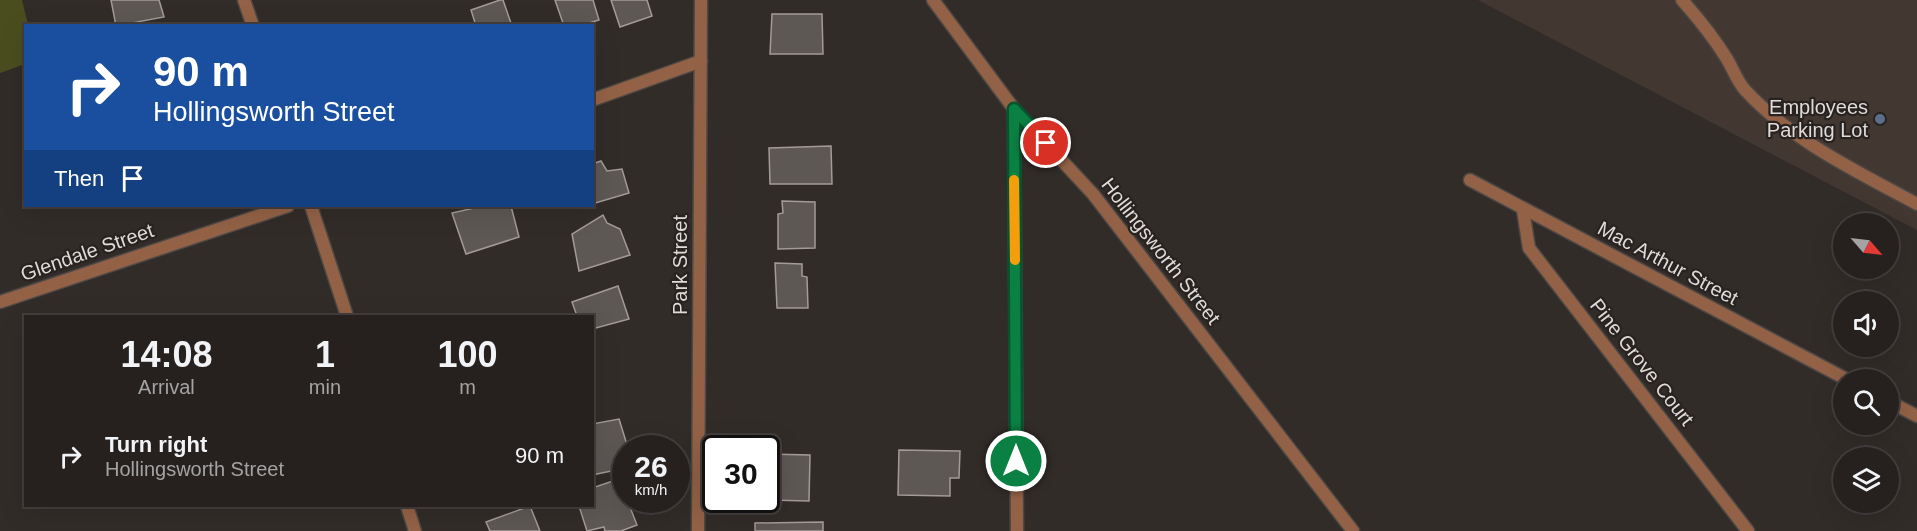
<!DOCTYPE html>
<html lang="en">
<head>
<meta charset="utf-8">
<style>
  :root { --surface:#26211f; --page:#2e2928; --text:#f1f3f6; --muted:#a4a3a4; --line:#423e3d }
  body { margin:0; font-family:Helvetica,sans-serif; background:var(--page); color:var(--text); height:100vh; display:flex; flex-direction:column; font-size:22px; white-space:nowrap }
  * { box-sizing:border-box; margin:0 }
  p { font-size:20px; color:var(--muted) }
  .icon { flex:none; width:33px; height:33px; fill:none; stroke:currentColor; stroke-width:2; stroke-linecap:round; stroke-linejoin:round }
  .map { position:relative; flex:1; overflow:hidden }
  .side { position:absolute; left:24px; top:315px; width:570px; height:192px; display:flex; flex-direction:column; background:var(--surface); border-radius:0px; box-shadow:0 6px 24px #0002,0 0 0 2px var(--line) }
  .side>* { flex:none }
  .banner { position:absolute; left:24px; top:24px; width:570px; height:183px; border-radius:0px; box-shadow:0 6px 24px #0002,0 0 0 2px var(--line); background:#1a4fa0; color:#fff; overflow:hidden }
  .needle { width:39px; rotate:118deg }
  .tools { position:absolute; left:1833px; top:213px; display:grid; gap:12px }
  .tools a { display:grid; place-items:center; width:66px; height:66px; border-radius:50%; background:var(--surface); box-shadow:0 6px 24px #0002,0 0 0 2px var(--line); font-size:30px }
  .speed { position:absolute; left:612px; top:435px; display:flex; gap:12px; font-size:30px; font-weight:700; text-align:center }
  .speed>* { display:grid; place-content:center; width:78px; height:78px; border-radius:50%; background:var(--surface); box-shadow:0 6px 24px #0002,0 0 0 2px var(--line); line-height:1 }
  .speed small { font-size:15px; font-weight:400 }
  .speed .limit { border:3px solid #111; border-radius:9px; background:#fff; color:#111 }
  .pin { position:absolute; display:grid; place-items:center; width:51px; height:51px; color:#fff; margin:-26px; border:3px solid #fff; border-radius:50%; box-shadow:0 2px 6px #0007 }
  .me { position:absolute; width:66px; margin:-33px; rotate:0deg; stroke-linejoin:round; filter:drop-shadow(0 0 4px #0008) }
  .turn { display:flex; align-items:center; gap:21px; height:126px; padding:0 30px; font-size:27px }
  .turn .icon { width:78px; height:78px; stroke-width:2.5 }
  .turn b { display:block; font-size:42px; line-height:51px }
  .then { display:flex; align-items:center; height:57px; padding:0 30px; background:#0003; gap:12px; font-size:22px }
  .eta { display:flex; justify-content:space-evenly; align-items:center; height:102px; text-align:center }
  .eta b { font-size:36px; font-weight:800; line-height:42px }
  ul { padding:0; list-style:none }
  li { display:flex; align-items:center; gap:18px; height:78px; padding:0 30px }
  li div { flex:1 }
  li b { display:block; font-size:22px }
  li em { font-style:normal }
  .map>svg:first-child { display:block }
</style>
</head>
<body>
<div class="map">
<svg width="1917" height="531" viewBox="0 0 1917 531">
  <rect width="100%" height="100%" fill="#322c29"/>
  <path fill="#423831" d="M 1478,0 L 1917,0 L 1917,230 Z"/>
  <path fill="#4a4e1f" d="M 0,0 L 22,0 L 28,25 L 26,26 L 25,64 L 0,73 Z"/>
  <path fill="#5d5854" stroke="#a29b98" stroke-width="1.5" d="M 111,0 L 159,0 L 164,17 L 116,26 Z
    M 500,0 L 503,0 L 512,26 L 476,26 L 471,10 Z
    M 555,0 L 593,0 L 599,20 L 579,26 L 564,26 Z
    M 611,0 L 647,0 L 652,16 L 620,27 Z
    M 772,14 L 822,14 L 823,54 L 770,54 Z
    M 831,146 L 832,184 L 770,184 L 769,148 Z
    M 601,161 L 607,171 L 622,169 L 629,193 L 592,204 L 592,164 Z
    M 782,201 L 815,202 L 815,248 L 778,249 L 778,214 L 783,213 Z
    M 483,206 L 511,206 L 519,237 L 466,254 L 452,213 Z
    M 603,215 L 607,223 L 620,229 L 630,255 L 579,271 L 572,234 Z
    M 775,263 L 802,264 L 802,276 L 807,277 L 808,308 L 777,308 Z
    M 618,286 L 629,319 L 592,329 L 592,316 L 577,316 L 572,302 Z
    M 619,419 L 628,448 L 626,448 L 626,468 L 592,475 L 592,424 Z
    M 899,450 L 960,451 L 959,478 L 950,478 L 950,496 L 898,495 Z
    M 768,454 L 810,455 L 809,501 L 768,500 L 769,486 L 766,486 Z
    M 619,479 L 637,525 L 621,531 L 605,531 L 604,527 L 587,531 L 579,506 L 592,506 L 592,488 Z
    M 530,506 L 540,531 L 490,531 L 486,522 Z
    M 823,522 L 823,531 L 755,531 L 755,523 Z"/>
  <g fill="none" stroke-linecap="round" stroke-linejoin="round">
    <g stroke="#4e4845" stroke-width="15">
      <path id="minor" d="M 244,0 L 253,26
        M 933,0 L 1014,109 L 1093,194 L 1353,531
        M 1682,0 C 1698,18 1714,38 1727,59 C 1733,69 1737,81 1745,90 C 1792,141 1858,172 1917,204
        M 592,100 L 701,61
        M 1014,109 L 1017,531
        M 1470,180 L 1848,380
        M 311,206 L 347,316
        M 1523,210 L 1529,248 L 1748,531
        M 0,302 L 288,206
        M 1888,401 L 1917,416
        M 407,506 L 415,531"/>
    </g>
    <g stroke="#4e4845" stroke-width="15">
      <path id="tertiary" d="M 698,531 L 701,0"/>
    </g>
    <use href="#minor" stroke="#936246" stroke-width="12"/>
    <use href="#tertiary" stroke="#936246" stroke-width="12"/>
  </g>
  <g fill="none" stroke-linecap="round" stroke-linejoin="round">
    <g stroke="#07532c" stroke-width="15">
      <path id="route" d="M 1016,461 L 1014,109 L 1046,143"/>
    </g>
    <use href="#route" stroke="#0b8043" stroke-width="10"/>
    <path stroke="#f59e0b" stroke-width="10" d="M 1014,180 L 1015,260"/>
  </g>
  <circle fill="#5c6f8a" stroke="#282320" stroke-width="2" cx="1880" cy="119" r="6"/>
  <g text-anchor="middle" stroke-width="4.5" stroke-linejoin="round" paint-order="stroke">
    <g font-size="20" fill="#dfdbd9" stroke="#282320" text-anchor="end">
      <text x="1868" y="114">Employees<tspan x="1868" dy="23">Parking Lot</tspan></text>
    </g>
    <g font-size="20" fill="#dfdbd9" stroke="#282320">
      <text transform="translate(1161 251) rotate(52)" y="7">Hollingsworth Street</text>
      <text transform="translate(87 252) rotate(-19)" y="7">Glendale Street</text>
      <text transform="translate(1668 263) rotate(28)" y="7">Mac Arthur Street</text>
      <text transform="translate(680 265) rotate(-90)" y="7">Park Street</text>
      <text transform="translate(1642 362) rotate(52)" y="7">Pine Grove Court</text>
    </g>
  </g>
</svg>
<div class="tools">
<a><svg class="needle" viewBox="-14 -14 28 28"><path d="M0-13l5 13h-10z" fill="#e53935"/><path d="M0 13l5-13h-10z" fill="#a4a3a4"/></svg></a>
<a><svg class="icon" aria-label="sound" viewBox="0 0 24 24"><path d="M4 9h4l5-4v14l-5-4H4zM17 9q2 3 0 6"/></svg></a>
<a><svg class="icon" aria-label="search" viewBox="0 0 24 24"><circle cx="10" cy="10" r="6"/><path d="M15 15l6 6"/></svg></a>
<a><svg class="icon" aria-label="layers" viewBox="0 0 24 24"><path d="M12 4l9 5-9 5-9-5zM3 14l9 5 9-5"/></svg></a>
</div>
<div class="speed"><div>26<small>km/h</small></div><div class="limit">30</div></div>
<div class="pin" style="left:1046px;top:143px;background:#d93025"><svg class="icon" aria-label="arrive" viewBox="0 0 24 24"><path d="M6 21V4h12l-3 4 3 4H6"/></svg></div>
<svg class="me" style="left:1016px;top:461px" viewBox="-20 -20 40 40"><circle r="17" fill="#0b8043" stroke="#fff" stroke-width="3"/><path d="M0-11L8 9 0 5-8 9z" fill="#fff"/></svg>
<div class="banner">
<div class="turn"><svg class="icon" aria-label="right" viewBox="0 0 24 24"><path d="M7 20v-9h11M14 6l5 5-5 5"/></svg><div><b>90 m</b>Hollingsworth Street</div></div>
<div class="then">Then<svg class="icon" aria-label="arrive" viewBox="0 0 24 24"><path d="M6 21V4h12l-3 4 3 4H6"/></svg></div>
</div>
<section class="side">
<div class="eta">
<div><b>14:08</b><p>Arrival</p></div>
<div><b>1</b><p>min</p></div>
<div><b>100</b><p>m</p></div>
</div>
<ul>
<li><svg class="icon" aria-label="right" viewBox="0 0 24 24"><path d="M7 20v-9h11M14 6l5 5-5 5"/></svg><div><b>Turn right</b><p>Hollingsworth Street</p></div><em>90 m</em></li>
</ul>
</section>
</div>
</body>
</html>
